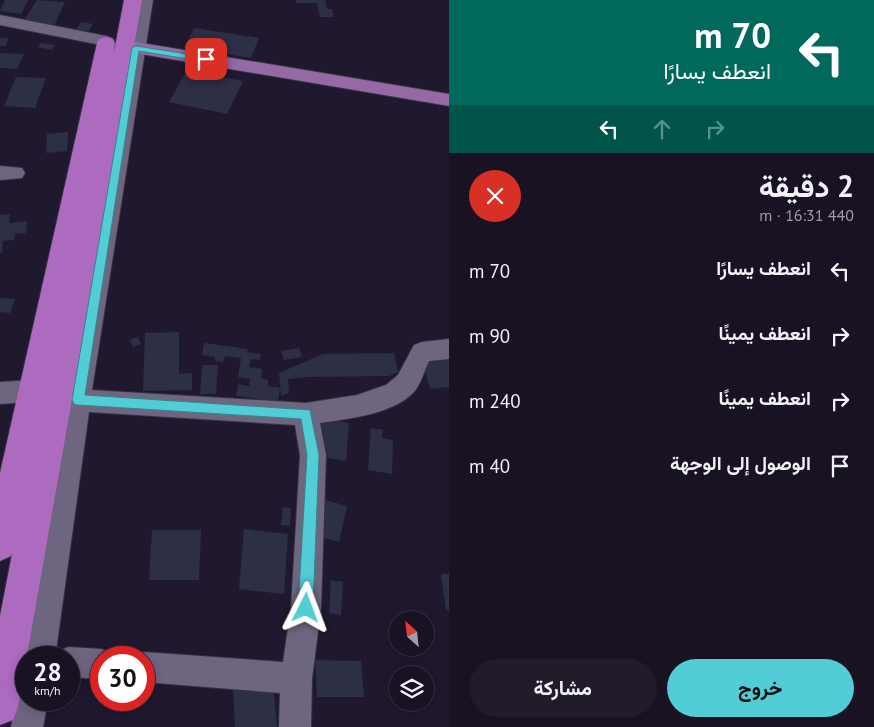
<!DOCTYPE html>
<html lang="ar">
<head>
<meta charset="utf-8">
<style>
  :root { --surface:#181222; --page:#211b2a; --text:#f1f3f6; --muted:#9f9ea5; --line:#363240; --accent:#52ccd5 }
  body { margin:0; font-family:"PT Sans",Vazirmatn,sans-serif; background:var(--page); color:var(--text); direction:rtl; height:100vh; display:flex; flex-direction:column; font-size:19px; white-space:nowrap }
  * { box-sizing:border-box; margin:0 }
  p { font-size:16px; color:var(--muted) }
  .icon { flex:none; width:28px; height:28px; fill:none; stroke:currentColor; stroke-width:2; stroke-linecap:round; stroke-linejoin:round }
  .map { position:relative; flex:1; overflow:hidden; direction:ltr }
  .panel { display:flex; flex-direction:column; background:var(--surface); width:425px }
  .panel>* { flex:none }
  .banner { background:#00695c; color:#fff; overflow:hidden }
  .needle { width:32px; rotate:333deg }
  .controls { position:absolute; left:389px; top:611px; display:grid; gap:10px }
  .controls a { display:grid; place-items:center; width:45px; height:45px; border-radius:50%; background:var(--surface); box-shadow:0 2px 12px #0003,0 0 0 1px var(--line); font-size:25px }
  .speed { position:absolute; left:15px; top:646px; display:flex; gap:10px; font-size:25px; font-weight:700; text-align:center }
  .speed>* { display:grid; place-content:center; width:65px; height:65px; border-radius:50%; background:var(--surface); box-shadow:0 2px 12px #0003,0 0 0 1px var(--line); line-height:1 }
  .speed small { font-size:12px; font-weight:400 }
  .speed .limit { border:8px solid #d22; background:#fff; color:#111 }
  .pin { position:absolute; display:grid; place-items:center; width:42px; height:42px; color:#fff; margin:-21px; border-radius:10px; box-shadow:0 2px 8px #0006 }
  .me { position:absolute; width:55px; margin:-28px; rotate:3deg; stroke-linejoin:round; filter:drop-shadow(0 0 4px #0008) }
  .turn { display:flex; align-items:center; gap:18px; height:105px; padding:0 20px; font-size:22px }
  .turn .icon { width:65px; height:65px; stroke-width:2.5 }
  .turn b { display:block; font-size:35px; line-height:42px }
  .lanes { display:flex; align-items:center; height:48px; padding:0 20px; background:#0003; justify-content:center; gap:25px; direction:ltr }
  .lanes .off { opacity:.35 }
  .round { display:grid; place-items:center; flex:none; width:52px; height:52px; border-radius:26px; background:var(--page) }
  .overview { display:flex; align-items:center; justify-content:space-between; height:85px; padding:0 20px }
  h1 { font-size:30px; font-weight:700; line-height:38px }
  .cta { display:flex; gap:10px; margin-top:auto; padding:10px 20px }
  .cta a { flex:1; height:58px; border-radius:30px; background:var(--accent); color:#111; font-size:20px; font-weight:700; line-height:58px; text-align:center }
  .cta a+a { background:var(--page); color:var(--text) }
  ul { padding:0; list-style:none }
  li { display:flex; align-items:center; gap:15px; height:65px; padding:0 20px }
  li div { flex:1 }
  li b { display:block; font-size:19px }
  li em { font-style:normal }
  main { display:flex; flex:1; min-height:0 }
  .map>svg:first-child { display:block }
</style>
</head>
<body>
<main>
<section class="panel">
<div class="banner">
<div class="turn"><svg class="icon" aria-label="left" viewBox="0 0 24 24"><path d="M17 20v-9H6M10 6l-5 5 5 5"/></svg><div><b>70 m</b>انعطف يسارًا</div></div>
<div class="lanes"><svg class="icon" aria-label="left" viewBox="0 0 24 24"><path d="M17 20v-9H6M10 6l-5 5 5 5"/></svg><svg class="icon off" aria-label="ahead" viewBox="0 0 24 24"><path d="M12 20V5M6 11l6-6 6 6"/></svg><svg class="icon off" aria-label="right" viewBox="0 0 24 24"><path d="M7 20v-9h11M14 6l5 5-5 5"/></svg></div>
</div>
<div class="overview"><div><h1>2 دقيقة</h1><p>440 m · 16:31</p></div><a class="round" style="background:#d93025;color:#fff"><svg class="icon" aria-label="close" viewBox="0 0 24 24"><path d="M6 6l12 12M18 6L6 18"/></svg></a></div>
<ul>
<li><svg class="icon" aria-label="left" viewBox="0 0 24 24"><path d="M17 20v-9H6M10 6l-5 5 5 5"/></svg><div><b>انعطف يسارًا</b></div><em>70 m</em></li>
<li><svg class="icon" aria-label="right" viewBox="0 0 24 24"><path d="M7 20v-9h11M14 6l5 5-5 5"/></svg><div><b>انعطف يمينًا</b></div><em>90 m</em></li>
<li><svg class="icon" aria-label="right" viewBox="0 0 24 24"><path d="M7 20v-9h11M14 6l5 5-5 5"/></svg><div><b>انعطف يمينًا</b></div><em>240 m</em></li>
<li><svg class="icon" aria-label="arrive" viewBox="0 0 24 24"><path d="M6 21V4h12l-3 4 3 4H6"/></svg><div><b>الوصول إلى الوجهة</b></div><em>40 m</em></li>
</ul>
<div class="cta"><a>خروج</a><a>مشاركة</a></div>
</section>
<div class="map">
<svg width="449" height="727" viewBox="0 0 449 727">
  <rect width="100%" height="100%" fill="#20182e"/>
  <path fill="#2d2f47" d="M 5,0 L 28,0 L 21,14 L 0,11 Z
    M 37,0 L 65,2 L 53,28 L 23,22 Z
    M 296,0 L 325,0 L 327,9 L 332,9 L 334,17 L 320,17 L 317,3 L 296,3 Z
    M 81,22 L 93,24 L 87,33 L 75,31 Z
    M 194,28 L 259,38 L 251,58 L 184,48 Z
    M 0,38 L 8,38 L 6,46 L 0,46 Z
    M 41,43 L 55,45 L 52,50 L 38,47 Z
    M 0,53 L 24,54 L 17,69 L 0,68 Z
    M 187,70 L 243,81 L 227,114 L 169,102 Z
    M 16,77 L 46,78 L 35,108 L 4,106 Z
    M 68,132 L 67,151 L 46,153 L 47,134 Z
    M 10,214 L 9,223 L 27,221 L 26,233 L 15,234 L 14,240 L 3,241 L 2,253 L 0,253 L 0,215 Z
    M 0,298 L 15,299 L 10,313 L 0,312 Z
    M 179,332 L 179,374 L 192,373 L 192,390 L 143,391 L 145,333 Z
    M 138,337 L 141,344 L 133,347 L 129,340 Z
    M 204,343 L 248,349 L 247,352 L 261,354 L 260,360 L 251,359 L 249,367 L 262,369 L 261,378 L 268,380 L 268,386 L 280,388 L 278,401 L 236,396 L 238,384 L 249,386 L 250,379 L 238,377 L 241,358 L 225,356 L 223,362 L 215,361 L 215,357 L 202,355 Z
    M 299,348 L 302,357 L 284,360 L 281,351 Z
    M 449,351 L 449,387 L 430,389 L 420,353 Z
    M 394,353 L 398,372 L 389,376 L 306,377 L 288,379 L 289,393 L 281,396 L 279,373 L 323,354 Z
    M 202,365 L 218,365 L 216,394 L 200,394 Z
    M 322,418 L 349,423 L 346,461 L 317,456 Z
    M 371,428 L 383,430 L 382,438 L 393,440 L 392,474 L 368,470 Z
    M 318,498 L 347,506 L 339,542 L 309,534 Z
    M 283,507 L 291,508 L 290,526 L 281,525 Z
    M 244,529 L 288,534 L 284,594 L 239,589 Z
    M 152,530 L 201,530 L 199,580 L 149,580 Z
    M 441,574 L 449,574 L 449,610 L 446,610 Z
    M 331,580 L 343,582 L 341,615 L 329,613 Z
    M 315,660 L 361,661 L 364,697 L 317,697 Z
    M 232,669 L 273,681 L 277,727 L 235,727 Z"/>
  <g fill="none" stroke-linecap="round" stroke-linejoin="round">
    <g stroke="#383143" stroke-width="2">
      <path id="minor" d="M 137,0 L 153,0 L 92,390 L 306,403 L 357,395 L 386,385 L 398,375 L 414,345 L 422,342 L 449,339 L 449,359 L 429,361 C 424,371 421,385 413,393 C 392,414 348,419 320,423 L 326,455 L 321,608 L 312,679 L 311,727 L 279,727 L 280,693 L 144,682 L 144,658 L 133,658 L 144,652 L 283,662 L 291,608 L 300,455 L 295,425 L 89,412 L 55,658 L 26,658 L 26,662 L 25,658 L 66,400 Z
        M 0,15 L 106,36 L 112,38 L 114,41 L 112,44 L 106,46 L 0,25 Z
        M 0,166 L 22,168 L 25,173 L 22,178 L 0,180 Z
        M 31,380 L 40,383 L 43,391 L 40,399 L 31,402 L 0,404 L 0,382 Z
        M 69,647 L 101,649 L 112,653 L 114,658 L 101,658 L 101,679 L 69,677 L 69,658 L 56,658 L 58,651 Z
        M 26,687 L 26,700 L 48,700 L 43,727 L 11,727 L 16,700 L 21,689 Z"/>
    </g>
    <g stroke="#383143" stroke-width="2">
      <path id="major" d="M 136,42 L 449,94 L 449,106 L 129,52 L 126,48 L 129,44 Z"/>
    </g>
    <g stroke="#383143" stroke-width="2">
      <path id="highway" d="M 124,0 L 142,0 L 18,707 L 13,720 L 0,725 L 0,616 L 12,554 L 11,556 L 0,561 L 0,473 L 97,43 L 99,39 L 106,37 L 113,39 L 115,43 L 114,52 Z"/>
    </g>
    <use href="#minor" fill="#6e6680" fill-rule="evenodd"/>
    <use href="#major" fill="#9469a6" fill-rule="evenodd"/>
    <use href="#highway" fill="#ad6bbf" fill-rule="evenodd"/>
  </g>
  <path fill="#52ccd5" stroke="#35858a" d="M 136,46 L 206,57 L 210,59 L 206,62 L 139,51 L 85,395 L 310,410 L 319,455 L 313,608 L 310,613 L 306,615 L 301,613 L 298,608 L 307,455 L 301,419 L 78,405 L 74,404 L 72,400 L 132,48 Z"/>
</svg>
<div class="controls">
<a><svg class="needle" viewBox="-14 -14 28 28"><path d="M0-13l5 13h-10z" fill="#e53935"/><path d="M0 13l5-13h-10z" fill="#9f9ea5"/></svg></a>
<a><svg class="icon" aria-label="layers" viewBox="0 0 24 24"><path d="M12 4l9 5-9 5-9-5zM3 14l9 5 9-5"/></svg></a>
</div>
<div class="speed"><div>28<small>km/h</small></div><div class="limit">30</div></div>
<div class="pin" style="left:206px;top:59px;background:#d93025"><svg class="icon" aria-label="arrive" viewBox="0 0 24 24"><path d="M6 21V4h12l-3 4 3 4H6"/></svg></div>
<svg class="me" style="left:306px;top:608px" viewBox="-20 -20 40 40"><path d="M0-17L14 15 0 8-14 15z" fill="#52ccd5" stroke="#fff" stroke-width="4"/></svg>
</div>
</main>
</body>
</html>
